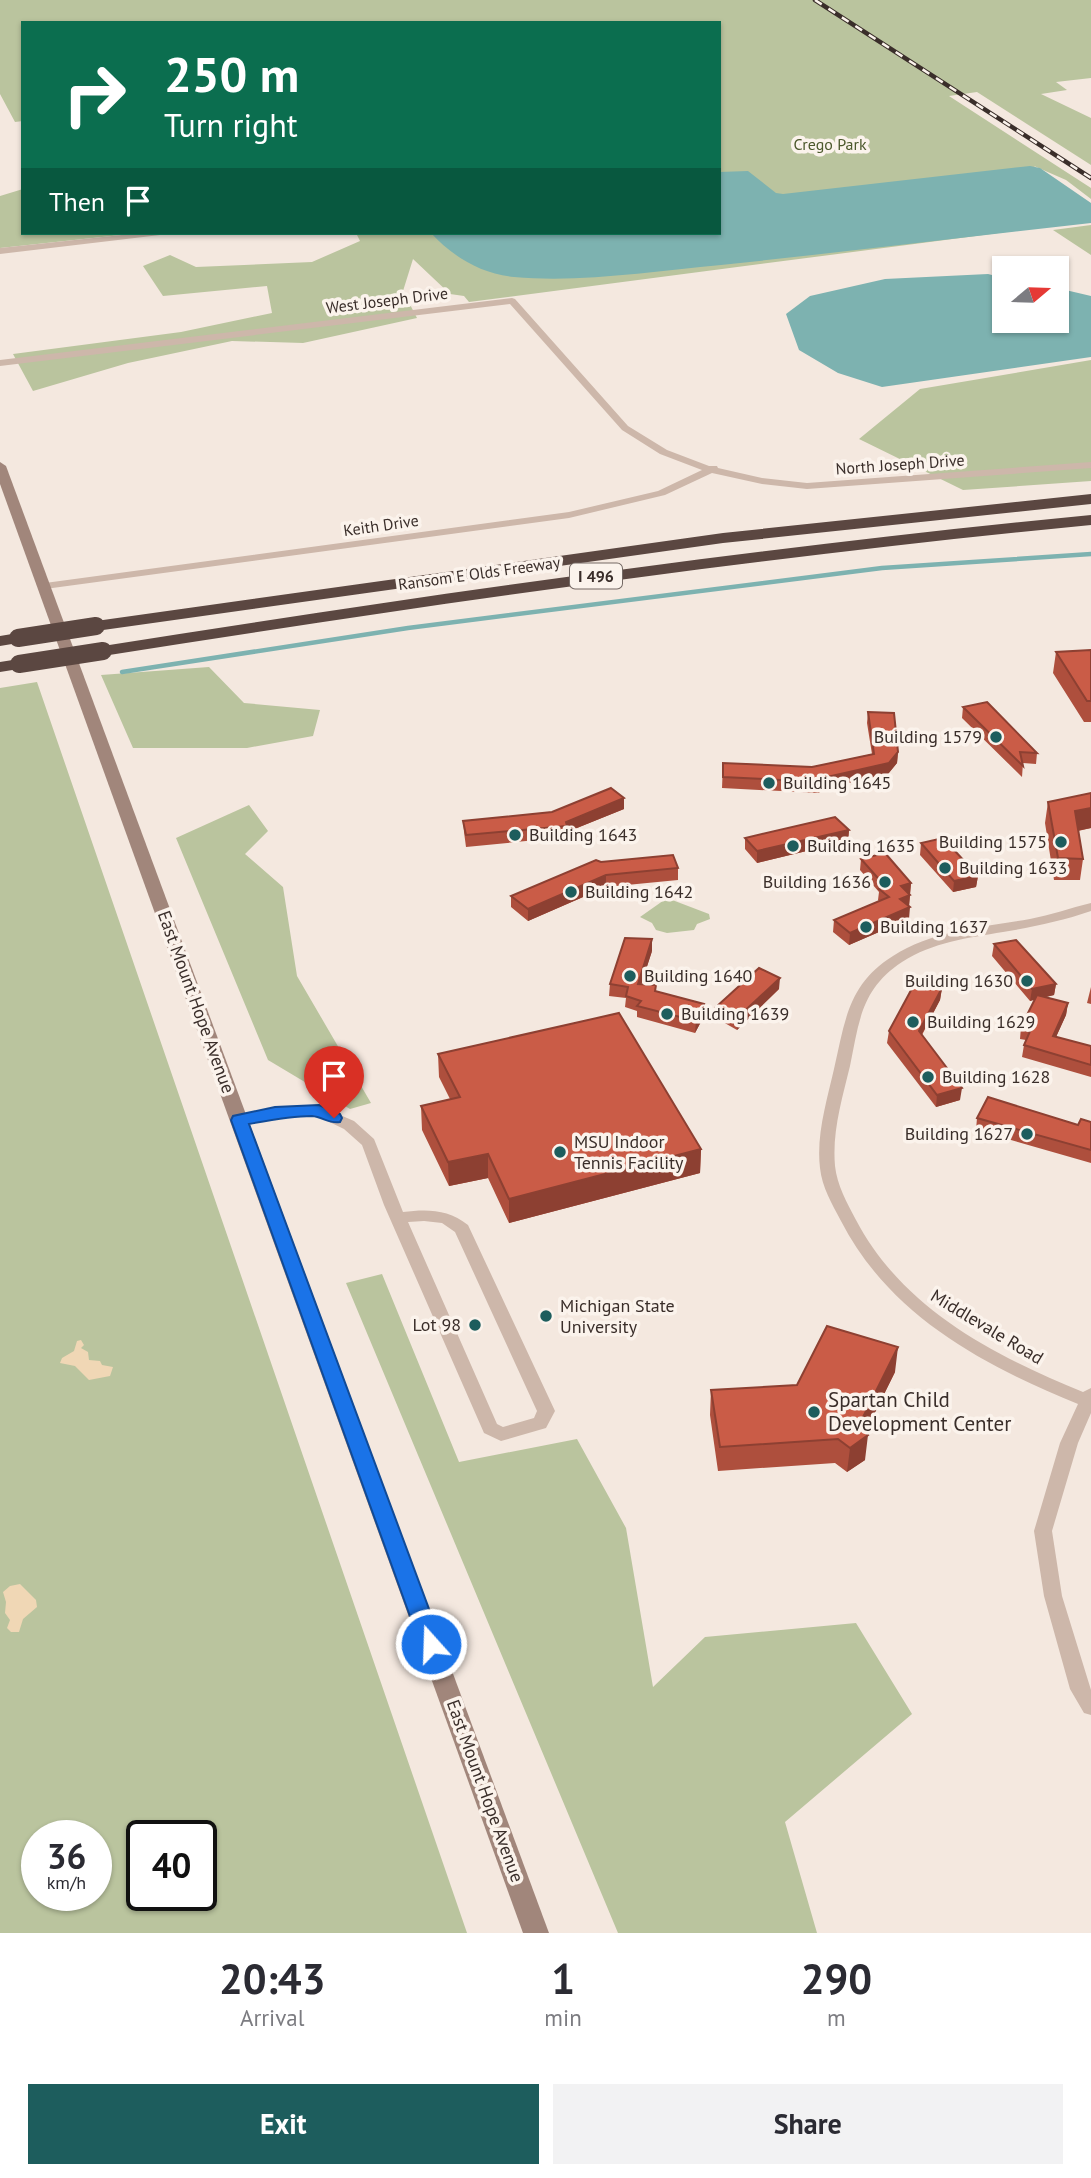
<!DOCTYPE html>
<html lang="en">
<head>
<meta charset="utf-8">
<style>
  :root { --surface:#fff; --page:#f2f2f3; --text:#2b2b33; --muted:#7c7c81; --accent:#1d5d5d }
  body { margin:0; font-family:"PT Sans",sans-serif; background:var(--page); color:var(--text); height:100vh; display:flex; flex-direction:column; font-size:26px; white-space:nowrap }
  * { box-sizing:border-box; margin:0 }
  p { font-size:23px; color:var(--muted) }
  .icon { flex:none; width:38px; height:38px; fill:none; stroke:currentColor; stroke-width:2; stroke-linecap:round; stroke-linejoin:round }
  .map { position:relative; height:1933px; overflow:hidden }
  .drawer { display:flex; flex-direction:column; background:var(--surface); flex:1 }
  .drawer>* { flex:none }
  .top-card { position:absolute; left:21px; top:21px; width:700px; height:214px; border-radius:0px; box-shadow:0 2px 5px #0004; background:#0b6e4f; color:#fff; overflow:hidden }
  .needle { width:46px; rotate:71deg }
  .buttons { position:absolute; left:992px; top:256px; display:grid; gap:14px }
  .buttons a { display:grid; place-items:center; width:77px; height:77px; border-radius:0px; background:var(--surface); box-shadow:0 2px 5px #0004; font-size:35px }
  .speed { position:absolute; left:21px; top:1820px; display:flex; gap:14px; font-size:35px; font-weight:700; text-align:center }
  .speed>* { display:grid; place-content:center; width:91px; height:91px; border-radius:50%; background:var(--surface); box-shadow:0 2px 5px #0004; line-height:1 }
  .speed small { font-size:18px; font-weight:400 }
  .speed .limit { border:4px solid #111; border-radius:10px; background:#fff; color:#111 }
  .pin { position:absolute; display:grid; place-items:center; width:60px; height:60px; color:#fff; margin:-72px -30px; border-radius:50% 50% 50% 0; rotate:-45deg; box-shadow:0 0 7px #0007 }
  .pin .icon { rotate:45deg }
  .me { position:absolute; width:77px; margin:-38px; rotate:340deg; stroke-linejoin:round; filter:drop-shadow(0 0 5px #0008) }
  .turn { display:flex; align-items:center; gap:24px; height:147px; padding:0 28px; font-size:32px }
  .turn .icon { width:91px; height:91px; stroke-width:2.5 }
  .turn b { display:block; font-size:49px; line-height:60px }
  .then { display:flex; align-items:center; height:66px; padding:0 28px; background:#0003; gap:14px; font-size:26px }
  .eta { display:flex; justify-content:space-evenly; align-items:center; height:119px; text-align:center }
  .eta b { font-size:42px; font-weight:800; line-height:49px }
  .button { display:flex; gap:14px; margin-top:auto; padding:14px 28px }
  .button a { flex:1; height:80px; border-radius:0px; background:var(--accent); color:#fff; font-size:28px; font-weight:800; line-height:80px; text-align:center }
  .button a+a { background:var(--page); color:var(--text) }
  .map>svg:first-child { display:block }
</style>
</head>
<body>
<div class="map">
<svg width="1091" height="1933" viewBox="0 0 1091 1933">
  <rect width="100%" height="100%" fill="#f4e8df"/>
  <path fill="#bac49e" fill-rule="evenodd" d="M 0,0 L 1091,0 L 1091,78 L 1056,82 L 1067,90 L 1041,94 L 1091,118 L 1091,165 L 977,92 L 949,96 L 1091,188 L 1091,199 L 1066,180 L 1034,166 L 1091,221 L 469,302 L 464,296 L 450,294 L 413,259 L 403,291 L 417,318 L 303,343 L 232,341 L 128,363 L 33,391 L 13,354 L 181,332 L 272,313 L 267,286 L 163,296 L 143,266 L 170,255 L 196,267 L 312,262 L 360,241 L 356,233 L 719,233 L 719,23 L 23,23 L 23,121 L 15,122 L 0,94 Z
    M 23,189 L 23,233 L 139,233 L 0,248 L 0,196 Z
    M 1091,225 L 1091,255 L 1053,230 Z
    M 1091,360 L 1091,481 L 963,490 L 859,439 L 920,389 Z
    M 209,667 L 244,703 L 320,710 L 313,736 L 247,748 L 133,748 L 101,675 Z
    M 37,682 L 467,1933 L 0,1933 L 0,688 ZM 37,1836 L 96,1836 L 96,1895 L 37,1895 ZM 142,1836 L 201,1836 L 201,1895 L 142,1895 Z
    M 249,805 L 268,831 L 245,854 L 283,887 L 297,976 L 371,1103 L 350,1109 L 268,1060 L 176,838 Z
    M 667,898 L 709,914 L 710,919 L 697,924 L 694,930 L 667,933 L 656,930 L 652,923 L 640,917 Z
    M 382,1274 L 459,1462 L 577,1439 L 626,1528 L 653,1687 L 705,1637 L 856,1623 L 912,1714 L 785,1822 L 817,1933 L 618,1933 L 346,1283 Z"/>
  <path fill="#f0d7b5" d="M 81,1340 L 84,1345 L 81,1348 L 88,1352 L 89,1360 L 100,1361 L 102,1365 L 113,1367 L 110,1376 L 89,1380 L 75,1366 L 60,1363 L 62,1358 L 74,1351 L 77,1341 Z
    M 20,1584 L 36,1600 L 37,1607 L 23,1619 L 19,1632 L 11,1632 L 7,1628 L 10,1620 L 5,1613 L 6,1602 L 3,1592 L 10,1586 Z"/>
  <path fill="#7db2b0" d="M 1030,166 L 1040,168 L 1091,203 L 1091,223 C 967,237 844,252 721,265 C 653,271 582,283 514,277 C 481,274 452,256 431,233 L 719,233 L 719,172 L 748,171 L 776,193 L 783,194 Z
    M 988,274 L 1004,278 L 1004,320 L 1057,320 L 1057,288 L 1091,296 L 1091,357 L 882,387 L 838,373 L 799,350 L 786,314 L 810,296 L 885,279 Z"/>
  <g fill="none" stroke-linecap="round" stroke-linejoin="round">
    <path stroke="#7db2b0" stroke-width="4.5" d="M 122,672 L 408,628 L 882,568 L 1091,554"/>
    <path fill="#cdb7aa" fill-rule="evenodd" d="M 140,233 L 164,233 L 160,235 L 0,254 L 0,248 Z
      M 512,298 L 515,299 L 628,426 L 667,450 L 709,466 L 717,466 L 718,468 L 762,478 L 807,483 L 1091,462 L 1091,468 L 807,489 L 762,484 L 712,473 L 665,495 L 569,518 L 45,589 L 39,586 L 45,583 L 569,512 L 658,491 L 702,470 L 660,454 L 622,430 L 510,304 L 0,366 L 0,360 Z
      M 1091,903 L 1091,911 C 1062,921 1033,927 1003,932 C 968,938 933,942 902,962 C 861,989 859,1022 850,1066 C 842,1099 832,1132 835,1166 C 837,1185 847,1203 856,1220 C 902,1308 994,1356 1083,1392 L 1091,1388 L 1091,1413 L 1078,1443 L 1052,1531 L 1062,1596 L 1091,1690 L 1091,1715 L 1084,1713 L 1070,1689 L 1044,1596 L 1034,1531 L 1060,1443 L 1078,1404 C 983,1365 890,1316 841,1221 C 832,1204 822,1187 820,1168 C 816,1135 827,1100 834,1069 C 845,1021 848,984 893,956 C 933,930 984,927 1030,919 C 1051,915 1070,908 1091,903 Z
      M 319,1106 L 354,1121 L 374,1139 L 403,1212 C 427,1209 448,1209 468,1225 L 555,1411 L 546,1428 L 501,1441 L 484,1433 L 384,1205 L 362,1145 L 344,1129 L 317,1116 L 275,1118 L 239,1125 L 231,1120 L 234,1116 L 275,1108 ZM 424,1221 L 442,1223 L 455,1232 L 537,1411 L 534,1418 L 503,1427 L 497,1424 L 408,1222 Z"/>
    <path fill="#a1867b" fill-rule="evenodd" d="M 0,462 L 6,466 L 549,1933 L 523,1933 L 0,484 Z"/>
    <path fill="#5b4741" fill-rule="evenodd" d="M 1091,494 L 1091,504 L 723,543 L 96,631 L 87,626 L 96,621 L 723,533 Z
      M 1091,515 L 1091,525 C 760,557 431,604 103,656 L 94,651 L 103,646 C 431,594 760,547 1091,515 Z
      M 18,633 L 27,638 L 24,642 L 0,646 L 0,636 Z
      M 19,659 L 28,664 L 25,668 L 0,672 L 0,662 Z"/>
    <g stroke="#3a2e2a" stroke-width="4.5">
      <path id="rail" d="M 815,0 L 1091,178"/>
    </g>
    <use href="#rail" stroke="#fbf3ec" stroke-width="2.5" stroke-dasharray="8" stroke-linecap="butt"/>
    <path stroke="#5b4741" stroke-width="18" d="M 18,638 L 96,626
      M 19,664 L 103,651"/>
  </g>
  <path fill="#ae4f3d" d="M 1091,650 L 1091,722 L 1084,722 L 1053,673 L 1056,652 Z
    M 963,707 L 1037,753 L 1036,764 L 1023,763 L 1022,777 L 962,718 Z
    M 868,712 L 898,752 L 897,763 L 888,774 L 821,789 L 819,793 L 722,788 L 723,763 L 812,767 L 872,754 L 867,723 Z
    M 624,798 L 624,809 L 567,832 L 567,837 L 466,847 L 464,832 L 463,821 L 552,812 Z
    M 1048,802 L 1091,828 L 1078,831 L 1083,859 L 1080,880 L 1054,880 L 1045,823 Z
    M 849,830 L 848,841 L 757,863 L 745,849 L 745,838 Z
    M 921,843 L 978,876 L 976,887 L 953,892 L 920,855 Z
    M 861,859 L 911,883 L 909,906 L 909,919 L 849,945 L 833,932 L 834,920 L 879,901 L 878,900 L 879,892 L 860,870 Z
    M 601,862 L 678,868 L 678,880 L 606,887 L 528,921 L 511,907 L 511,896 Z
    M 994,944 L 1056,984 L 1054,995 L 1045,997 L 1068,1003 L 1066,1015 L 1056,1037 L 1091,1046 L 1091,1077 L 1022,1057 L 1024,1045 L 1026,1040 L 1020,1039 L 1021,1027 L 1035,999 L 1030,1001 L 992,956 Z
    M 652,951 L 641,984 L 656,991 L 704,1004 L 704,1016 L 695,1033 L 637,1017 L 637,1011 L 625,1007 L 626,998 L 609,996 L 610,984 Z
    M 1091,987 L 1091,1004 L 1087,1003 Z
    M 942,988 L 940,1000 L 922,1035 L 960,1100 L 936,1107 L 887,1043 L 889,1031 Z
    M 779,989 L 737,1030 L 716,1018 L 716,1007 Z
    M 438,1054 L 701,1149 L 700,1173 L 509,1223 L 488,1178 L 449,1186 L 422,1130 L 421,1106 L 450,1099 L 439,1077 Z
    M 977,1118 L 1078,1125 L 1091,1122 L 1091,1163 L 976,1130 Z
    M 895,1372 L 865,1432 L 865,1460 L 847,1472 L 835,1463 L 718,1471 L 710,1415 L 711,1390 L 797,1385 Z"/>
  <path fill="#8d4032" d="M 898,752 L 897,763 L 888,774 L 821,789 L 819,793 L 822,778 Z
    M 624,798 L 624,809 L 567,832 L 566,822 Z
    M 1091,808 L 1091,828 L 1071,832 L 1075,811 Z
    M 849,830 L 848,841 L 757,863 L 757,851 Z
    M 606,875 L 606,887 L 528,921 L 528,909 Z
    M 978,876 L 976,887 L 953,892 L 954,881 Z
    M 911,883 L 910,894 L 901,886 Z
    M 910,895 L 909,906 L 900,899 Z
    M 910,907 L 909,919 L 849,945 L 850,933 Z
    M 652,939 L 652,951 L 638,995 L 638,984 Z
    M 780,978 L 779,989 L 737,1030 L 737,1018 Z
    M 1056,984 L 1054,995 L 1030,1001 L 1032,989 Z
    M 942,988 L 940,1000 L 917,1043 L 919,1031 Z
    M 1068,1003 L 1066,1015 L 1051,1048 L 1053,1036 Z
    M 704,1004 L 704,1016 L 695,1033 L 696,1021 Z
    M 962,1088 L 960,1100 L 936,1107 L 937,1095 Z
    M 701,1149 L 700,1173 L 509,1223 L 509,1199 Z
    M 488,1154 L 488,1178 L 449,1186 L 448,1162 Z
    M 898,1347 L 895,1372 L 862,1439 L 868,1435 L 865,1460 L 847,1472 L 850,1448 L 859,1425 Z"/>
  <path fill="#ca5c47" stroke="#8d4032" stroke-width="2" d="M 1091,650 L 1091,701 L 1087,701 L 1056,652 Z
    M 987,702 L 1037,753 L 1020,752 L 1023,766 L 963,707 Z
    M 868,712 L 894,713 L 898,752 L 889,763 L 822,778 L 820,782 L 723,777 L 723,763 L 812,767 L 874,754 Z
    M 611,788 L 624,798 L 566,822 L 567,826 L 466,835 L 463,821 L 552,812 Z
    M 1091,793 L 1091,808 L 1075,811 L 1083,859 L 1058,858 L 1048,802 Z
    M 835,817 L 849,830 L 757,851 L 745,838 Z
    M 943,838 L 978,876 L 954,881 L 921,843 Z
    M 885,853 L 911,883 L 901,886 L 910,895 L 900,899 L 910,907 L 850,933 L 834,920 L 889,897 L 879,889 L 885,886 L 861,859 Z
    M 673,855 L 678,868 L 606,875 L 528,909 L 511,896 L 596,860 L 601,862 Z
    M 625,938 L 652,939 L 638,984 L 656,985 L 655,991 L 704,1004 L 696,1021 L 637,1006 L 641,1001 L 626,996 L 628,987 L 610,984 Z
    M 1016,940 L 1056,984 L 1032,989 L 994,944 Z
    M 759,968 L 780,978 L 737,1018 L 716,1007 Z
    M 916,981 L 942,988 L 919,1031 L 962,1088 L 937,1095 L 889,1031 Z
    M 1037,995 L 1068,1003 L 1053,1036 L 1091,1046 L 1091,1065 L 1024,1045 L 1031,1029 L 1021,1027 Z
    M 619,1013 L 701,1149 L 509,1199 L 488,1154 L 448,1162 L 421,1106 L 460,1097 L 438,1054 Z
    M 988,1097 L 1078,1125 L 1081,1119 L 1091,1122 L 1091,1150 L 977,1118 Z
    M 827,1326 L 898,1347 L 859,1425 L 868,1435 L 850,1448 L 838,1439 L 720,1447 L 711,1390 L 797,1385 Z"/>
  <path fill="#1a73e8" stroke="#114b97" stroke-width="2" d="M 319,1105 L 340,1114 L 342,1118 L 340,1122 C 329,1124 323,1117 312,1116 C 291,1116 270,1120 249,1124 L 442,1644 L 439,1651 L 431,1654 L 423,1651 L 420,1644 L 231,1120 L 233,1116 L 275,1107 Z"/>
  <g fill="#1d5d5d" stroke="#fbf3ec" stroke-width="2.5">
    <circle cx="996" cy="737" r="7"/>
    <circle cx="769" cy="783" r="7"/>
    <circle cx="515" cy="835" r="7"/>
    <circle cx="1061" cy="842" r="7"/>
    <circle cx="793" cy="846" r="7"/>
    <circle cx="945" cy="868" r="7"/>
    <circle cx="885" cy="882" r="7"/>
    <circle cx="571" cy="892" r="7"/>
    <circle cx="866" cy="927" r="7"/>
    <circle cx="630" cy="976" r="7"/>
    <circle cx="1027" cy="981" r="7"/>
    <circle cx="667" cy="1014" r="7"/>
    <circle cx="913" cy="1022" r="7"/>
    <circle cx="928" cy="1077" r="7"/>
    <circle cx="1027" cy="1134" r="7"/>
    <circle cx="560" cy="1152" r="7"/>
    <circle cx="546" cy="1316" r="7"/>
    <circle cx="475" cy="1325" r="7"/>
    <circle cx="814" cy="1412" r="7"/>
  </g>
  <g text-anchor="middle" stroke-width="7" stroke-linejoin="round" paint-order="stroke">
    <g font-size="16" fill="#4c592c" stroke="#fbf3ec">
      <text x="830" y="150">Crego Park</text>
    </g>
    <g font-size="16" fill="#3a2e2a" stroke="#fbf3ec">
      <text transform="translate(387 300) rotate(-7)" y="6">West Joseph Drive</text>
      <text transform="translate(900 464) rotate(-4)" y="6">North Joseph Drive</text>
      <text transform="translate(381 525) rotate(-8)" y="6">Keith Drive</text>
      <text transform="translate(479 573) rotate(-8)" y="6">Ransom E Olds Freeway</text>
    </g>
    <rect fill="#fbf3ec" stroke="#746964" stroke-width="2" x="570" y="563.5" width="52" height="25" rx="5"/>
    <g font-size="16" font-weight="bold" fill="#3a2e2a">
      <text x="596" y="582">I 496</text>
    </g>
    <g font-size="18" fill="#3a2e2a" stroke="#fbf3ec" text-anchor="start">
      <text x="982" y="743" text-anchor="end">Building 1579</text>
      <text x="783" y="789">Building 1645</text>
      <text x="529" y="841">Building 1643</text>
      <text x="1047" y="848" text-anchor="end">Building 1575</text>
      <text x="807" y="852">Building 1635</text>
      <text x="959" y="874">Building 1633</text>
      <text x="871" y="888" text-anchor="end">Building 1636</text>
      <text x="585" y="898">Building 1642</text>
      <text x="880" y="933">Building 1637</text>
      <text x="644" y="982">Building 1640</text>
      <text x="1013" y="987" text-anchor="end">Building 1630</text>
      <text x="681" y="1020">Building 1639</text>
      <text x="927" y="1028">Building 1629</text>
      <text x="942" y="1083">Building 1628</text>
      <text x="1013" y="1140" text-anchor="end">Building 1627</text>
      <text x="574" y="1148">MSU Indoor<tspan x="574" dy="21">Tennis Facility</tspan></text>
      <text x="560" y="1312">Michigan State<tspan x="560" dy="21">University</tspan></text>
      <text x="461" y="1331" text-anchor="end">Lot 98</text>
    </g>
    <g font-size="18" fill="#3a2e2a" stroke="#fbf3ec">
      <text transform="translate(196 1002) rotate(70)" y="6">East Mount Hope Avenue</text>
      <text transform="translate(987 1327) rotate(31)" y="6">Middlevale Road</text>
      <text transform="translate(485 1791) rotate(70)" y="6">East Mount Hope Avenue</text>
    </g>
    <g font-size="21" fill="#3a2e2a" stroke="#fbf3ec" text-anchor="start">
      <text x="828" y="1407">Spartan Child<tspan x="828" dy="24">Development Center</tspan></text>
    </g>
  </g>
</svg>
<div class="buttons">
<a><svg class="needle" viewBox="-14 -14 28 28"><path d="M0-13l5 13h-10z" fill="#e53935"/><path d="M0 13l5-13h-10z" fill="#7c7c81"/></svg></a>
</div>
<div class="speed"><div>36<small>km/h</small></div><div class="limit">40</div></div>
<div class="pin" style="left:334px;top:1118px;background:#d93025"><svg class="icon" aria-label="arrive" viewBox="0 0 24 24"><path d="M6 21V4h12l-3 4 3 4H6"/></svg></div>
<svg class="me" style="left:431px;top:1644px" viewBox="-20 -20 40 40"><circle r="17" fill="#1a73e8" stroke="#fff" stroke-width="3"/><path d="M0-11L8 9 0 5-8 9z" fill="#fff"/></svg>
<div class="top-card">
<div class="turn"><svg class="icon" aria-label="right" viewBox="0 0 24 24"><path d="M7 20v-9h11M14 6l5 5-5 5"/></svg><div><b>250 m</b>Turn right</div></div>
<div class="then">Then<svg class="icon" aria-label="arrive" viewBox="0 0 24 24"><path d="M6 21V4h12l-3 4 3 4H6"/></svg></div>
</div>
</div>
<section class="drawer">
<div class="eta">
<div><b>20:43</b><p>Arrival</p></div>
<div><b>1</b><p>min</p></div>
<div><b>290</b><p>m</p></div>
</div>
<div class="button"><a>Exit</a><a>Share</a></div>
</section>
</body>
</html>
